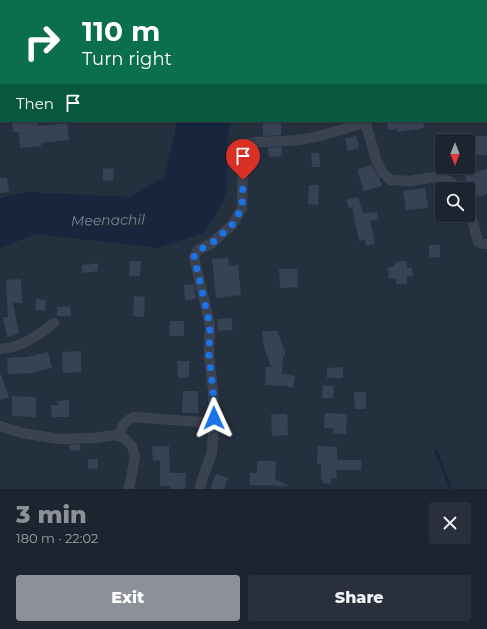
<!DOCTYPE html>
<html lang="en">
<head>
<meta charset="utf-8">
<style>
  :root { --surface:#1c242f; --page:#29303b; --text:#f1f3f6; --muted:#a0a4aa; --line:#3a414b; --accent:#8c9099 }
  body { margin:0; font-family:Montserrat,sans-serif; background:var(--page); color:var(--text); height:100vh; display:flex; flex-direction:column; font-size:15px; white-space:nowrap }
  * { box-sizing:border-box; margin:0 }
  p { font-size:13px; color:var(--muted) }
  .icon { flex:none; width:22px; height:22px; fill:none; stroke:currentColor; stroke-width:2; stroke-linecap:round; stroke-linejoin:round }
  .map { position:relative; height:489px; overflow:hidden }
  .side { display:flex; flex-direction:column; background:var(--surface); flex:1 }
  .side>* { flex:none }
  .hud { position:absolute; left:0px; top:0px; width:487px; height:122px; box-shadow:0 1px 3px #0004,0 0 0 1px var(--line); background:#0b6e4f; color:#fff; overflow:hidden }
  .needle { width:26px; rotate:180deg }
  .fabs { position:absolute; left:435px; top:134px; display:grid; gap:8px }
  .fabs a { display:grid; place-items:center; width:40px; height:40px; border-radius:4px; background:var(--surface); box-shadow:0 1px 3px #0004,0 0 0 1px var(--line); font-size:20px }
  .pin { position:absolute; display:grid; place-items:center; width:34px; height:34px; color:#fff; margin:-41px -17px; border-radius:50% 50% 50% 0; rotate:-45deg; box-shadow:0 0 4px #0007 }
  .pin .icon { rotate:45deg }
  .me { position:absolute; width:44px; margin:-22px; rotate:359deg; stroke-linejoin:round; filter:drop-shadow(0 0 3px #0008) }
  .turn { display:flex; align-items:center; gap:14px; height:84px; padding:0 16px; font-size:18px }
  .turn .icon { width:52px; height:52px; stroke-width:2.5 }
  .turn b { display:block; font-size:28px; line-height:34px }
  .then { display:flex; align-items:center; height:38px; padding:0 16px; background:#0003; gap:8px; font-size:15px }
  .round { display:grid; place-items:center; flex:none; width:42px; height:42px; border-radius:4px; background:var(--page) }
  .headline { display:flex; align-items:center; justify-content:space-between; height:68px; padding:0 16px }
  h1 { font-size:24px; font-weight:800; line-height:30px; color:var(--accent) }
  .cta { display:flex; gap:8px; margin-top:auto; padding:8px 16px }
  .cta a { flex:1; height:46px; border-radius:4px; background:var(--accent); color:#fff; font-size:16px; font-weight:800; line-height:46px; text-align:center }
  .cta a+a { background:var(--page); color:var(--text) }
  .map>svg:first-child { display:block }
</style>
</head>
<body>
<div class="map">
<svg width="487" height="489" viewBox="0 0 487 489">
  <rect width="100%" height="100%" fill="#25303f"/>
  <path fill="#18263d" d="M 177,121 L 231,121 L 227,141 L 226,196 L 204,233 L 157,248 L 36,234 L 0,248 L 0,198 L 26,192 L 131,197 L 165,176 Z"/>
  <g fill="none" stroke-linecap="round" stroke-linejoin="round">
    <path stroke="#18263d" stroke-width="3" d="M 436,451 L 451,489"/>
  </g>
  <path fill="#374355" d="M 12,121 L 38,121 L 38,126 L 67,123 L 69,140 L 41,143 L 41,146 L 20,148 L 19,132 L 13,132 Z
    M 263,121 L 281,121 L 281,135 L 263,136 Z
    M 387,121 L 423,121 L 424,128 L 398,132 L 397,129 L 388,130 Z
    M 356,136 L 359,148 L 348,151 L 345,139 Z
    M 473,136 L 487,136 L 487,155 L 473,155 Z
    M 282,147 L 282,156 L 269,157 L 268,148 Z
    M 311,153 L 319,153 L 320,167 L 312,167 Z
    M 372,165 L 377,175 L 379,177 L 382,186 L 364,191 L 357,169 Z
    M 103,168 L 114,169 L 113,181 L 103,180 Z
    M 487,169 L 487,194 L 477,197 L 475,191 L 470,192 L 465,175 Z
    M 7,177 L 9,192 L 0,193 L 0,178 Z
    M 309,185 L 319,185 L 318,205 L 308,204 Z
    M 425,188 L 428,208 L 406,210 L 403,191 Z
    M 358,197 L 363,213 L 377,212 L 378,220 L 370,220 L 375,244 L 366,246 L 365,240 L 359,241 L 352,207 L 349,208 L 346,200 Z
    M 429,245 L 440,245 L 440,257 L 429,258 Z
    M 228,258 L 229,266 L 238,265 L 241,295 L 216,298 L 212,259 Z
    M 130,261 L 141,261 L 140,276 L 129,276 Z
    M 407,261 L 407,268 L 412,268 L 413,276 L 407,276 L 407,284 L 396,284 L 396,278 L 389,279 L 387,268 L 395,266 L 395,262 Z
    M 98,263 L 98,271 L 82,273 L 82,265 Z
    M 279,269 L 297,269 L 298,287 L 280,288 Z
    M 21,279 L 22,303 L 13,303 L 19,334 L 7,337 L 3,317 L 8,317 L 6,280 Z
    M 194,284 L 196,299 L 185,300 L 184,285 Z
    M 134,296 L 145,297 L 144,317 L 133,316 Z
    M 36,299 L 46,300 L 45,311 L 35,310 Z
    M 70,306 L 71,316 L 57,316 L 57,307 Z
    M 231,318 L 233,330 L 218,331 L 217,319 Z
    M 170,321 L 184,321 L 184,336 L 169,336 Z
    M 262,331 L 277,331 L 285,352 L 285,356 L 283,356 L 282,374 L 295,376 L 293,388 L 285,386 L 265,385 L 266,367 L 271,367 L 264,347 Z
    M 81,351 L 81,372 L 63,373 L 62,352 Z
    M 48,352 L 52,368 L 32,373 L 8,374 L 7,358 L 27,357 Z
    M 177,361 L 189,361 L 189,377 L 178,378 Z
    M 343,367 L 343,378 L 327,378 L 327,368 Z
    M 0,374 L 1,374 L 9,397 L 0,400 Z
    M 323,385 L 334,386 L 333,398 L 322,398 Z
    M 183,391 L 198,391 L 198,413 L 182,413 Z
    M 354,392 L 366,392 L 366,409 L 355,409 Z
    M 12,396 L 36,397 L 36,417 L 12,416 Z
    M 69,400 L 69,417 L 52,417 L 51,405 L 58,405 L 58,401 Z
    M 325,413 L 347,414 L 346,434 L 333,433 L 333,428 L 324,428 Z
    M 271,414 L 287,414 L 288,435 L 272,436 Z
    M 80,444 L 81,450 L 70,451 L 69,445 Z
    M 152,446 L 169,446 L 170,473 L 186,473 L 185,489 L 170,489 L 170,486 L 160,486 L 160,460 L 153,461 Z
    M 318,446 L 337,447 L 337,460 L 361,460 L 361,470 L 336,470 L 337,478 L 331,478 L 331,484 L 323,483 L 323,479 L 321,479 L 321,464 L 317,464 Z
    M 88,459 L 98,459 L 98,469 L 88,468 Z
    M 257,461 L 276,461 L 275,479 L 289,486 L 250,485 L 250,473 L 257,473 Z
    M 216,474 L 228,478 L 224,489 L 210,489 Z"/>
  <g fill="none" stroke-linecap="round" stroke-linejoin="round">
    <g stroke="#424b58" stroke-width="10">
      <path id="street" d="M 158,0 L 159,1
        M 375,1 L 375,0
        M 486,43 L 487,43
        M 0,116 L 1,115
        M 365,121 L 376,159 L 382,172 L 391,180 L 410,181 L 436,177 L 451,182 L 458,189
        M 468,207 L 474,226 L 478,242 L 484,244 L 487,244
        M 0,349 C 4,348 9,348 13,347 C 26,343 43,332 54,323
        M 0,426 L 22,433 L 60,439 L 94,438 L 114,435 L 123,437 L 132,446 L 135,457 L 129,489
        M 118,436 C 122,426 124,422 133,417 L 214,423
        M 200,489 L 200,486 L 212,452 L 214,418 L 213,390 L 209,356 L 210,325 L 194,257 L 197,251 L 212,243 L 232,225 L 242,208 L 243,152 L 247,143 C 264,141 280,142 297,140 C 320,138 343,129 366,122"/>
    </g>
    <use href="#street" stroke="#39424f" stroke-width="9"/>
  </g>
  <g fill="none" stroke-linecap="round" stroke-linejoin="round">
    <path stroke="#1a73e8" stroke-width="7" stroke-dasharray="0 12.6" d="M 214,418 L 213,390 L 209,356 L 210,325 L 194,257 L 197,251 L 212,243 L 232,225 L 242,208 L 243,180"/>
  </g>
  <g text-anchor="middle" stroke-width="4" stroke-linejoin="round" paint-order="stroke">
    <g font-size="14" font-style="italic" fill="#6f86a8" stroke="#1e2734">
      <text transform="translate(108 220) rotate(-1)" y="5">Meenachil</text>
    </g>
  </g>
</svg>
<div class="fabs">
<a><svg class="needle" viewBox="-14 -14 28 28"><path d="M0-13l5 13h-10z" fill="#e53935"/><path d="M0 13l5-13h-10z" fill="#a0a4aa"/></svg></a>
<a><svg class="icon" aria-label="search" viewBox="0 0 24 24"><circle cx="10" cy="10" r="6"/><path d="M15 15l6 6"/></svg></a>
</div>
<div class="pin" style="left:243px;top:180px;background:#d93025"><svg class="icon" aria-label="arrive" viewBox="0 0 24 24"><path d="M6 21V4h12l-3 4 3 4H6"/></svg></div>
<svg class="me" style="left:214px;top:418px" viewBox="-20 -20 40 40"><path d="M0-17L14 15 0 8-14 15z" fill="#1a73e8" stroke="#fff" stroke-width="4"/></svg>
<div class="hud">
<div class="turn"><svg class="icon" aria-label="right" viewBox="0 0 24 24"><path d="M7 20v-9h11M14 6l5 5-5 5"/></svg><div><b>110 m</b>Turn right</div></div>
<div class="then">Then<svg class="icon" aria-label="arrive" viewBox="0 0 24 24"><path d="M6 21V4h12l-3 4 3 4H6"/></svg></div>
</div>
</div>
<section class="side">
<div class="headline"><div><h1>3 min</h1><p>180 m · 22:02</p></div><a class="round"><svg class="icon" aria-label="close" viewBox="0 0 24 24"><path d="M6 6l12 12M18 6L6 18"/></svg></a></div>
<div class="cta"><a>Exit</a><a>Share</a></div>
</section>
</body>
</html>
